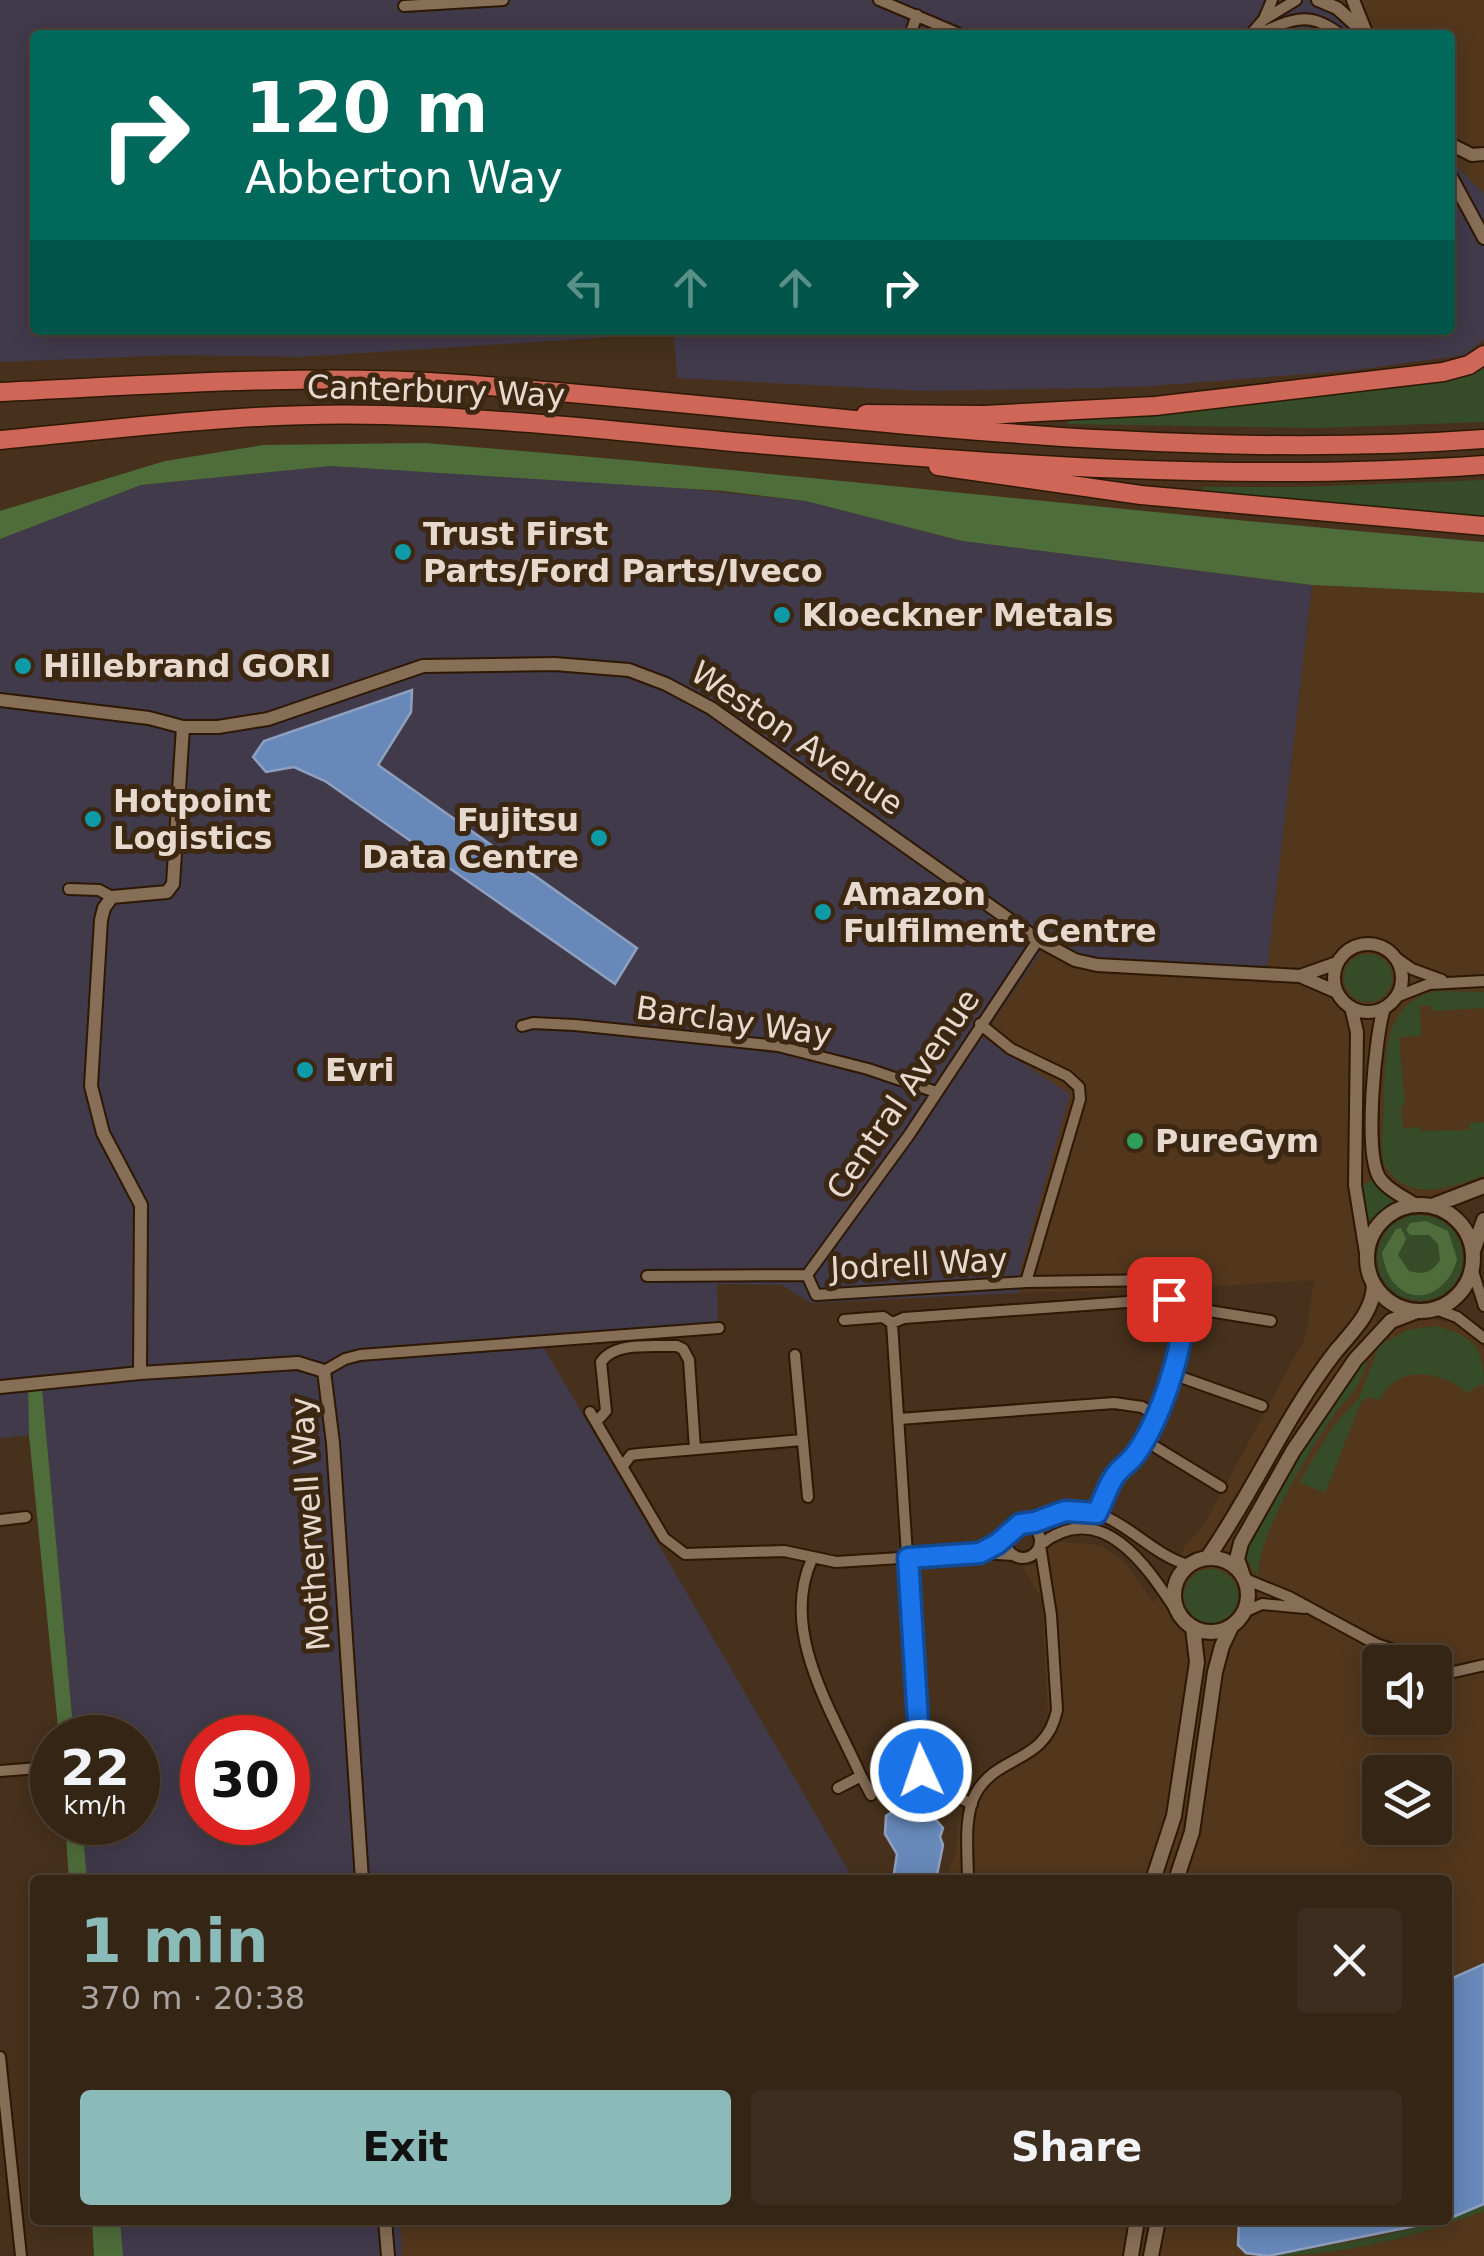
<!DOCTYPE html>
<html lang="en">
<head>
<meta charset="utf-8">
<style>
  :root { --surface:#352515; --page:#3d2d1e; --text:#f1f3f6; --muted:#aaa5a0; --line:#4f4234; --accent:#8bbbb9 }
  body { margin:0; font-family:"DejaVu Sans",sans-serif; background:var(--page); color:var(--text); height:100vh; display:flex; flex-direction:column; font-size:38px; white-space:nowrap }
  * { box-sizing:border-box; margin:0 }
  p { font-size:32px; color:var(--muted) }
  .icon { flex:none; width:55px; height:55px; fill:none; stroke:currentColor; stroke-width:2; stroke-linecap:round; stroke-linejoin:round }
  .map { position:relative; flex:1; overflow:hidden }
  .sheet { position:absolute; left:30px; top:1875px; width:1422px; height:350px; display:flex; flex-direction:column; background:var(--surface); border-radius:10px; box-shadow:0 5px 25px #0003,0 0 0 2px var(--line) }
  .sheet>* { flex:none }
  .top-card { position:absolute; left:30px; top:30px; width:1425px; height:305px; border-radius:10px; box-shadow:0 5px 25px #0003,0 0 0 2px var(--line); background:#00695c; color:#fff; overflow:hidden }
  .buttons { position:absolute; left:1362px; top:1645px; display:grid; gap:20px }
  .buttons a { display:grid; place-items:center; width:90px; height:90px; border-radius:10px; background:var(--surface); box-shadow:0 5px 25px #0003,0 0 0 2px var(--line); font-size:50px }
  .speed { position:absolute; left:30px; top:1715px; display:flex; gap:20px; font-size:50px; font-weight:700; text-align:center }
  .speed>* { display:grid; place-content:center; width:130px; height:130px; border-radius:50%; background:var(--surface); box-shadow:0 5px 25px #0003,0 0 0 2px var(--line); line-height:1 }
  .speed small { font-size:25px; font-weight:400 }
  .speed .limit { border:15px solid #d22; background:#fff; color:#111 }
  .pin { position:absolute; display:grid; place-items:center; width:85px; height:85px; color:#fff; margin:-42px; border-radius:20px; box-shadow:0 5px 15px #0006 }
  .me { position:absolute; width:110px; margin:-55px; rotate:357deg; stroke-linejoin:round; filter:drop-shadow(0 0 8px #0008) }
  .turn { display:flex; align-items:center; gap:35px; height:210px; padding:0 50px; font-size:45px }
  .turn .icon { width:130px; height:130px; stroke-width:2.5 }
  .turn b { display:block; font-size:70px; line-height:85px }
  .lanes { display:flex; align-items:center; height:95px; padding:0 50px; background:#0003; justify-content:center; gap:50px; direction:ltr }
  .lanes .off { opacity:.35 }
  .round { display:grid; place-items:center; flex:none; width:105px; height:105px; border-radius:10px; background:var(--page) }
  .overview { display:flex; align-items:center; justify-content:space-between; height:170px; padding:0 50px }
  h1 { font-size:60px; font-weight:700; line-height:75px; color:var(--accent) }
  .primary-button { display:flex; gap:20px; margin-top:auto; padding:20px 50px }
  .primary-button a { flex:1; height:115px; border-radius:10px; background:var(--accent); color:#111; font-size:40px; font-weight:700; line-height:115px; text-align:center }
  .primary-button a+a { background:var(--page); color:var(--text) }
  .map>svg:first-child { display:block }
</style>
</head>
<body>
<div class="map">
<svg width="1484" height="2256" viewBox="0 0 1484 2256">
  <rect width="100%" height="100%" fill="#47311c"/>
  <path fill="#52371c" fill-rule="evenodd" d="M 1331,0 L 1484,0 L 1484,194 L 1450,159 L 1450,35 L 1361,35 Z
    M 1312,585 L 1484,593 L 1484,1181 L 1440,1199 L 1395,1203 L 1365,1230 L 1359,1265 L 1373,1317 L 1386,1333 L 1408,1322 L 1434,1319 L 1451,1322 L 1472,1335 L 1484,1349 L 1484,2256 L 402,2256 L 400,2220 L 1448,2220 L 1448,1880 L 945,1880 L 956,1852 L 959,1821 L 979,1775 L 1037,1739 L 1048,1717 L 1042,1599 L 1022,1567 L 1043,1564 L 1049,1548 L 1060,1542 L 1094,1544 L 1107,1549 L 1125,1563 L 1154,1603 L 1185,1546 L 1204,1525 L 1306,1336 L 1314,1280 L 1188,1288 L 1020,1293 L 1020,1271 L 981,1038 L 1042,951 L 1074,967 L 1266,977 ZM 1380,1662 L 1435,1662 L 1435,1718 L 1380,1718 ZM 1380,1772 L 1435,1772 L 1435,1828 L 1380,1828 Z"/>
  <path fill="#413a4b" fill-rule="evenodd" d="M 0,0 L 1331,0 L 1361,35 L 35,35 L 35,330 L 1450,330 L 1450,159 L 1484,194 L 1484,339 L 1465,355 L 1346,371 L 1139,387 L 924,391 L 677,378 L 674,333 L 301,357 L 176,355 L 0,362 Z
    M 331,466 L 641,484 L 806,501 L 962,541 L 1312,585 L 1266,978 L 1074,967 L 1042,951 L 982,1037 L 1070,1094 L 1020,1271 L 1020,1293 L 811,1303 L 782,1285 L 717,1284 L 718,1322 L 537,1336 L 854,1880 L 87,1880 L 82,1823 L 138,1822 L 138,1738 L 74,1737 L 42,1389 L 28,1391 L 29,1435 L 0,1438 L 0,539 L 141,485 ZM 202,1738 L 288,1738 L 288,1822 L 202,1822 Z
    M 120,2220 L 400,2220 L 402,2256 L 123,2256 Z"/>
  <path fill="#364b28" d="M 1484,366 L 1484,422 L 1315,428 L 1068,424 L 1068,418 L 1473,373 Z
    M 1484,480 L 1484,517 L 1202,492 L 1202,487 L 1300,487 Z
    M1344 978a24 24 0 1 1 48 0a24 24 0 1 1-48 0Z
    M 1438,991 L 1484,992 L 1484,1008 L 1433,1011 L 1431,1006 L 1420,1006 L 1421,1036 L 1399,1037 L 1405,1105 L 1401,1106 L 1403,1128 L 1420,1127 L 1421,1131 L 1463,1130 L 1470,1130 L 1469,1123 L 1484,1122 L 1484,1175 C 1452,1188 1405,1204 1384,1164 C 1380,1144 1384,1121 1384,1100 C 1385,1056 1383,1000 1438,991 Z
    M 1374,1180 L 1395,1200 L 1368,1222 L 1361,1186 Z
    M1377 1258a43 43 0 1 1 86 0a43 43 0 1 1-86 0Z
    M 1436,1326 C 1475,1337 1484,1347 1484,1387 L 1481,1384 L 1466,1393 C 1451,1376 1416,1368 1396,1381 C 1388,1385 1384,1393 1379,1400 L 1368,1397 L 1361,1402 L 1325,1493 L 1299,1482 L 1333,1426 L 1359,1398 L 1379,1346 L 1407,1330 Z
    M 1364,1358 L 1367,1361 C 1357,1396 1349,1393 1331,1419 C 1311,1449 1250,1546 1260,1579 L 1247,1560 C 1247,1517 1336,1398 1364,1358 Z
    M1184 1596a27 27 0 1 1 54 0a27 27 0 1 1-54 0Z
    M 1484,2205 L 1484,2211 C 1415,2237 1342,2256 1268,2256 C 1341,2244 1416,2232 1484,2205 Z"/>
  <path fill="#4f6d3b" d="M 425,443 C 778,471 1130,513 1484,542 L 1484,593 L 1312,585 L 962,541 L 806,501 L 724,491 L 331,466 L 141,485 L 0,539 L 0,511 L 165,461 L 263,445 Z
    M 1426,1221 L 1448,1231 L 1457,1259 C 1451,1287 1419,1310 1395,1284 C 1387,1276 1384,1263 1382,1253 L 1396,1229 L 1401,1228 L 1406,1239 L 1398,1255 L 1409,1271 C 1423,1275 1432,1273 1440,1260 L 1438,1244 L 1429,1235 L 1410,1235 L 1406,1230 L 1410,1223 Z
    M 42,1389 L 74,1737 L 59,1737 L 29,1435 L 28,1390 Z
    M 65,1823 L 82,1823 L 87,1880 L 69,1880 Z
    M 92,2220 L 120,2220 L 123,2256 L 94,2256 Z"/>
  <path fill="#6788b9" stroke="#8da0bf" stroke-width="2.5" d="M 412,690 L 411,712 L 378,765 L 637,948 L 615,984 L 325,781 L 294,767 L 266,772 L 253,757 L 264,741 Z
    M 909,1801 L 921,1803 L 943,1828 L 940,1837 L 943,1845 L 936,1880 L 893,1880 L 897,1854 L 885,1834 L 886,1816 Z
    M 1484,1964 L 1484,2204 L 1448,2219 L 1448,1980 Z
    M 1444,2220 L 1268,2256 L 1246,2253 L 1238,2245 L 1239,2222 L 1233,2221 Z"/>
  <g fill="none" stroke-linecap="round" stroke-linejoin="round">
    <g stroke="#2d1804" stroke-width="14">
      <path id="minor" d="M 879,0 L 962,35
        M 404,6 L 503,0
        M 1265,19 L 1296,0
        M 1251,34 L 1264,19 L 1272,0
        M 910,35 L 917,15
        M 1255,35 C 1291,21 1307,8 1341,35
        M 69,889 L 99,890 L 112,897
        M 1395,957 L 1412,969 L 1442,980
        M 1396,997 L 1429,984 L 1484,981
        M 980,1024 L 1011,1049 L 1067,1076 L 1079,1087 L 1080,1099 L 1026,1282
        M 522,1026 L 533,1023 L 575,1025 L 778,1046 L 868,1069 L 936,1092
        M 1472,1268 L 1484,1306
        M 807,1275 L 909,1135 L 1038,940
        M 647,1276 L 807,1275 L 816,1295 L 1026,1282 L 1164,1280
        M 1184,1307 L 1271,1321
        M 1436,1309 L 1457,1317 L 1484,1338
        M 844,1320 L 883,1317 L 892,1323 L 904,1318 L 1169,1299 C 1175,1300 1180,1300 1183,1306 C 1194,1327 1155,1418 1143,1440 C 1136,1455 1123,1463 1114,1477 C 1107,1488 1103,1501 1097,1513
        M 892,1323 L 921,1771 L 929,1784 L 972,1804
        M 795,1355 L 808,1497
        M 324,1371 L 345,1359 L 360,1355 L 719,1328
        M 1172,1374 L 1262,1406
        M 590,1412 L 664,1538 L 685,1554 L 784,1551 L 836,1562 L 980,1553 L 1014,1555
        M 899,1419 L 1114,1403 L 1142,1407 L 1155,1415
        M 596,1422 L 606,1411 L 601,1362 C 615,1341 654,1347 677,1346 L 683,1349 L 689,1360 L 695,1449
        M 1144,1440 L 1221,1487
        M 622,1467 L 631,1455 L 639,1454 L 802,1440
        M 0,1520 L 26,1517
        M 1024,1524 C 1042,1521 1058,1509 1077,1510 C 1120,1511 1147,1553 1188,1565
        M1006 1541a17 17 0 1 1 34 0a17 17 0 1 1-34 0Z
        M 812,1559 C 779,1631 832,1711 861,1776 L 838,1788
        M 1245,1579 L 1289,1597 L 1376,1644 L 1403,1653 L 1413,1662
        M 1244,1612 L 1262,1604 L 1305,1608
        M 1435,1671 L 1445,1674 L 1484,1665
        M 0,1771 L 52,1767
        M 861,1776 L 871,1795
        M 968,1880 C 968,1854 963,1816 976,1793 C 998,1754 1046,1764 1057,1710 L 1051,1615 L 1040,1545 C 1101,1496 1147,1566 1177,1612
        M 0,2057 L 21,2256"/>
    </g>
    <g stroke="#2d1804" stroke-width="16">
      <path id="tertiary" d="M 1318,0 L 1337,8 L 1366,34
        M 1353,0 L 1365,30
        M 1450,144 L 1472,155 L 1484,154
        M 1450,175 L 1484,238
        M 0,700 L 149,718 L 183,727 L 218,727 L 268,719 L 423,666 L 555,664 L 629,670 L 666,684 L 711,708 L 1038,940 L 1075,960 L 1097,965 L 1300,976 L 1337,992
        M1334 978a34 34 0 1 1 68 0a34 34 0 1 1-68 0Z
        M 1300,976 L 1337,963
        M 1351,1007 L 1357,1032 L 1355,1185 L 1367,1259
        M 1384,1008 C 1375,1037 1364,1151 1379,1177 C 1386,1189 1404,1197 1416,1205
        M 140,1373 L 141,1205 L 103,1133 L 91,1086 L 101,920 L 104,908 L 112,897 L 167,892 L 173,884 L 183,727
        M 0,1387 L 140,1373 L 298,1363 L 324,1371 L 333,1443 L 362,1880
        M 385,2220 L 388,2256"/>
    </g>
    <g stroke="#2d1804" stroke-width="18">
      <path id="secondary" d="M1367 1258a53 53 0 1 1 106 0a53 53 0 1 1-106 0Z
        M 1432,1206 L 1484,1186
        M 1473,1251 L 1484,1220
        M 1208,1557 C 1254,1491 1286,1415 1336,1351 C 1353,1331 1373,1312 1374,1285
        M1174 1595a37 37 0 1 1 74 0a37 37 0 1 1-74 0Z
        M 1242,1573 L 1237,1559 L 1241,1543 L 1293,1451 L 1355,1360 L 1391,1321 L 1417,1311
        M 1153,1880 L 1174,1816 L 1197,1662 L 1193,1628
        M 1176,1880 L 1192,1832 L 1215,1672 L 1222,1646 L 1231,1627
        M 1131,2256 L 1137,2220
        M 1151,2256 L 1158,2220"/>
    </g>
    <g stroke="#2d1804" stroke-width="21">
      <path id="trunk" d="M 0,392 C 153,385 308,373 460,384 C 802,409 1141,464 1484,439
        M 866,414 L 984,415 L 1155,406 L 1443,372 L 1469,365 L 1484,355
        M 0,440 C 128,428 255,411 384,415 C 505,418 625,432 745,443 C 991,464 1238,483 1484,465
        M 938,466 L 1141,495 L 1484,526"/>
    </g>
    <use href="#minor" stroke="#876e57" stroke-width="10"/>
    <use href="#tertiary" stroke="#876e57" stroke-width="12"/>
    <use href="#secondary" stroke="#876e57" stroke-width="14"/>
    <use href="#trunk" stroke="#ce6757" stroke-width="18"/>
  </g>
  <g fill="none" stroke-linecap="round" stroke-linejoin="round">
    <g stroke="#114b97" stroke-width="25">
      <path id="route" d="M 921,1771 L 908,1558 L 980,1553 L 997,1544 L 1020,1524 L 1035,1522 L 1065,1511 L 1097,1513 C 1103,1501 1107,1488 1114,1477 C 1120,1468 1129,1463 1135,1455 C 1161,1419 1183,1351 1184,1308 L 1180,1302 L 1169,1299"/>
    </g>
    <use href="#route" stroke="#1a73e8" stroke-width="18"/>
  </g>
  <g fill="#0f9aa8" stroke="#3c2712" stroke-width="4">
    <circle cx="403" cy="552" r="10"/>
    <circle cx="782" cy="615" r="10"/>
    <circle cx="23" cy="666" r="10"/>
    <circle cx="93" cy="819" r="10"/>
    <circle cx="599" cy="838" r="10"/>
    <circle cx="823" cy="912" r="10"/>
    <circle cx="305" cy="1070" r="10"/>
  </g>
  <circle fill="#2e9e5b" stroke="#3c2712" stroke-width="4" cx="1135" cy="1141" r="10"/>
  <g text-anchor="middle" stroke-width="10" stroke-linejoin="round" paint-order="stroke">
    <g font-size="32" fill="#e7d9cd" stroke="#3c2712">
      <text transform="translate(436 391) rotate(2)" y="11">Canterbury Way</text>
      <text transform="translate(797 738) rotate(34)" y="11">Weston Avenue</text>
      <text transform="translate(734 1021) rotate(8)" y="11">Barclay Way</text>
      <text transform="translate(903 1094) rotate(-56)" y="11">Central Avenue</text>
      <text transform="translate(919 1264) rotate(-3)" y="11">Jodrell Way</text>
      <text transform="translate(310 1524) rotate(-94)" y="11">Motherwell Way</text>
    </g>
    <g font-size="32" font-weight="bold" fill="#e7d9cd" stroke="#3c2712" text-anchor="start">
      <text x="423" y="545">Trust First<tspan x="423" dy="37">Parts/Ford Parts/Iveco</tspan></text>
      <text x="802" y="626">Kloeckner Metals</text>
      <text x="43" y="677">Hillebrand GORI</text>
      <text x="113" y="812">Hotpoint<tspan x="113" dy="37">Logistics</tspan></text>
      <text x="579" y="831" text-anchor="end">Fujitsu<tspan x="579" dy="37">Data Centre</tspan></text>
      <text x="843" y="905">Amazon<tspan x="843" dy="37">Fulfilment Centre</tspan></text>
      <text x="325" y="1081">Evri</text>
      <text x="1155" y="1152">PureGym</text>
    </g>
  </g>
</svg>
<div class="buttons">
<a><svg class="icon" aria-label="sound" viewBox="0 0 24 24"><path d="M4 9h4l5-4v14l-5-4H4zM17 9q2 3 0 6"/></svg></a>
<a><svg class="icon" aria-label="layers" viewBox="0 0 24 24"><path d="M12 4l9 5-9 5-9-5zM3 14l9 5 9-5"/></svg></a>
</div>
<div class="speed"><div>22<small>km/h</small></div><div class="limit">30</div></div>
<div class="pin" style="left:1169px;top:1299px;background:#d93025"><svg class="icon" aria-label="arrive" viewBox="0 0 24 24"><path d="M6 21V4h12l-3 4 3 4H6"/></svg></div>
<svg class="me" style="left:921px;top:1771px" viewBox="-20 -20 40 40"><circle r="17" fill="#1a73e8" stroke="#fff" stroke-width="3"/><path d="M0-11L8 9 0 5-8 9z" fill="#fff"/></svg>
<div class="top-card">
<div class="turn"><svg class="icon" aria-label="right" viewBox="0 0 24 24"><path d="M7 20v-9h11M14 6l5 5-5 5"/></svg><div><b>120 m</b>Abberton Way</div></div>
<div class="lanes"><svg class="icon off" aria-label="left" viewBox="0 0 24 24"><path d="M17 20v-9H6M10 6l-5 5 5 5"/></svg><svg class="icon off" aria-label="ahead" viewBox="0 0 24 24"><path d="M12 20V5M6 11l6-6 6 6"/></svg><svg class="icon off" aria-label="ahead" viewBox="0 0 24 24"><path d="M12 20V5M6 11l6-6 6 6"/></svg><svg class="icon" aria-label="right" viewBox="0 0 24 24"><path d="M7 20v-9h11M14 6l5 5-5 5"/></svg></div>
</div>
<section class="sheet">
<div class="overview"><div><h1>1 min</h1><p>370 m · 20:38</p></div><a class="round"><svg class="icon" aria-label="close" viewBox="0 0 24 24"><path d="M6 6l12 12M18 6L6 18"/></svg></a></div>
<div class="primary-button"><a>Exit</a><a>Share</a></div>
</section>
</div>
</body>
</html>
